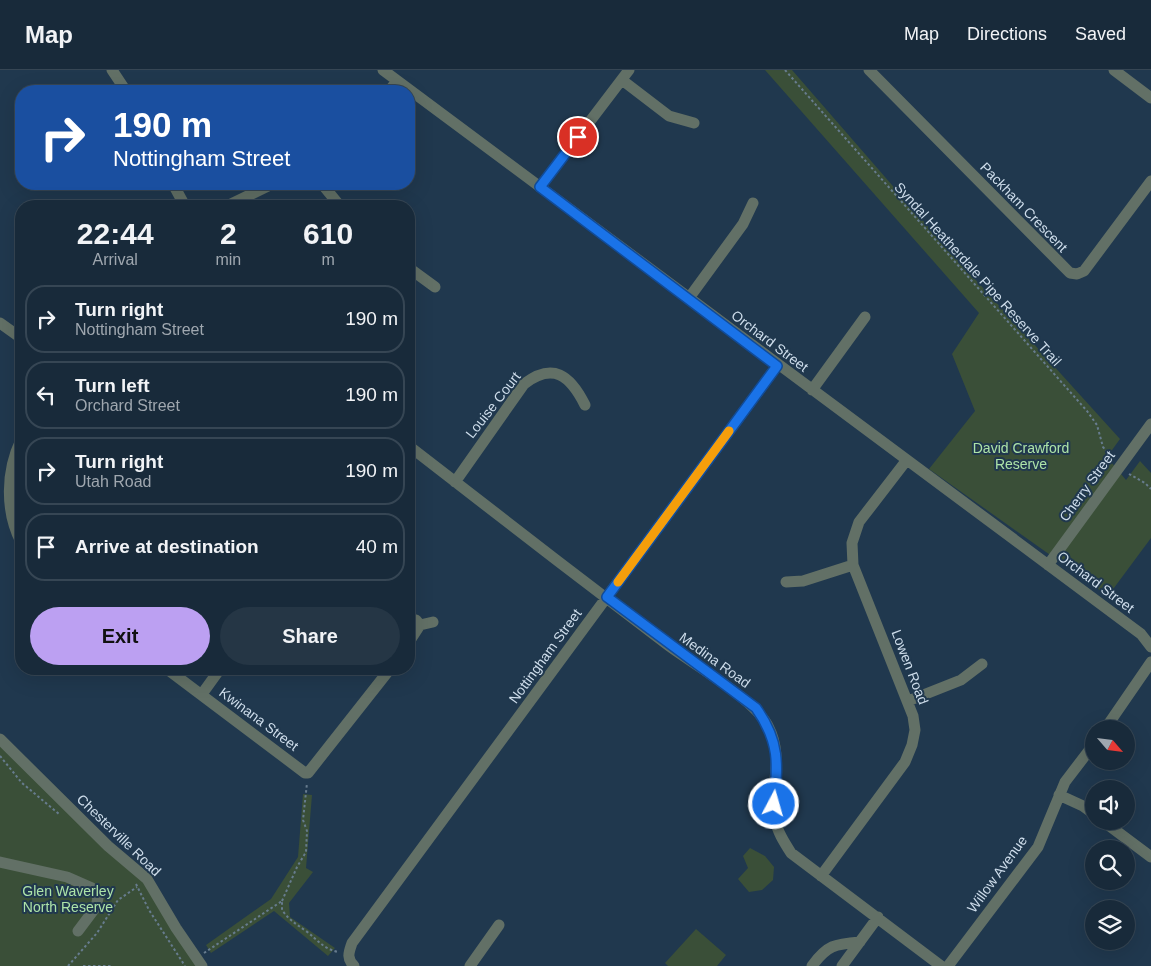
<!DOCTYPE html>
<html lang="en">
<head>
<meta charset="utf-8">
<style>
  :root { --surface:#182a3a; --page:#253645; --text:#f1f3f6; --muted:#9fa7af; --line:#364654; --accent:#bca0f2 }
  body { margin:0; font-family:Arial,sans-serif; background:var(--page); color:var(--text); height:100vh; display:flex; flex-direction:column; font-size:19px; white-space:nowrap }
  * { box-sizing:border-box; margin:0 }
  p { font-size:16px; color:var(--muted) }
  .icon { flex:none; width:28px; height:28px; fill:none; stroke:currentColor; stroke-width:2; stroke-linecap:round; stroke-linejoin:round }
  .map { position:relative; flex:1; overflow:hidden }
  .details { position:absolute; left:15px; top:130px; width:400px; height:475px; display:flex; flex-direction:column; background:var(--surface); border-radius:20px; box-shadow:0 5px 20px #0002,0 0 0 1px var(--line) }
  .details>* { flex:none }
  .banner { position:absolute; left:15px; top:15px; width:400px; height:105px; border-radius:20px; box-shadow:0 5px 20px #0002,0 0 0 1px var(--line); background:#1a4fa0; color:#fff; overflow:hidden }
  .needle { width:32px; rotate:118deg }
  .controls { position:absolute; left:1085px; top:650px; display:grid; gap:10px }
  .controls a { display:grid; place-items:center; width:50px; height:50px; border-radius:50%; background:var(--surface); box-shadow:0 5px 20px #0002,0 0 0 1px var(--line); font-size:25px }
  .pin { position:absolute; display:grid; place-items:center; width:42px; height:42px; color:#fff; margin:-21px; border:2px solid #fff; border-radius:50%; box-shadow:0 1px 5px #0007 }
  .me { position:absolute; width:55px; margin:-28px; rotate:6deg; stroke-linejoin:round; filter:drop-shadow(0 0 4px #0008) }
  .turn { display:flex; align-items:center; gap:18px; height:105px; padding:0 15px; font-size:22px }
  .turn .icon { width:65px; height:65px; stroke-width:2.5 }
  .turn b { display:block; font-size:35px; line-height:42px }
  .eta { display:flex; justify-content:space-evenly; align-items:center; height:85px; text-align:center }
  .eta b { font-size:30px; font-weight:700; line-height:35px }
  .button { display:flex; gap:10px; margin-top:auto; padding:10px 15px }
  .button a { flex:1; height:58px; border-radius:30px; background:var(--accent); color:#111; font-size:20px; font-weight:700; line-height:58px; text-align:center }
  .button a+a { background:var(--page); color:var(--text) }
  ul { padding:0; list-style:none }
  li { display:flex; align-items:center; gap:15px; height:68px; margin:0 10px 8px; padding:0 5px; border:2px solid var(--line); border-radius:20px }
  li div { flex:1 }
  li b { display:block; font-size:19px }
  li em { font-style:normal }
  header { display:flex; align-items:center; gap:30px; box-sizing:border-box; height:70px; padding:0 25px; background:var(--surface); border-bottom:1px solid var(--line) }
  header strong { font-size:24px }
  nav { display:flex; gap:28px; margin-inline-start:auto; font-size:18px }
  .map>svg:first-child { display:block }
</style>
</head>
<body>
<header>
<strong>Map</strong>
<nav><a>Map</a><a>Directions</a><a>Saved</a></nav>
</header>
<div class="map">
<svg width="1151" height="896" viewBox="0 0 1151 896">
  <rect width="100%" height="100%" fill="#20384e"/>
  <path fill="#3a4f38" d="M 765,0 L 792,0 L 945,176 L 1120,369 L 1107,387 L 1126,410 L 1140,391 L 1151,403 L 1151,468 L 1108,526 L 929,399 L 975,341 L 952,284 L 979,243 Z
    M 0,669 L 147,809 L 202,896 L 0,896 Z
    M 303,724 L 312,725 L 306,798 L 313,802 L 289,833 L 290,847 L 335,878 L 328,886 L 274,841 L 211,883 L 206,875 L 271,829 L 298,787 Z
    M 750,778 L 765,786 L 774,797 L 773,810 L 762,820 L 749,822 L 738,809 L 748,798 L 743,786 Z
    M 696,859 L 726,885 L 717,896 L 668,896 L 665,893 Z"/>
  <g fill="none" stroke-linecap="round" stroke-linejoin="round">
    <path stroke="#677c8e" stroke-width="2" stroke-dasharray="2.5 2.5" stroke-linecap="butt" d="M 785,0 L 1087,341 L 1097,355 L 1103,377 L 1113,389
      M 1129,404 L 1145,413 L 1151,419
      M 0,686 L 22,713 L 59,744
      M 136,814 L 149,840 L 185,896
      M 282,831 L 297,797 L 306,782 L 307,761 L 303,750 L 307,713
      M 204,883 L 282,831 L 282,840 C 289,850 296,854 306,861 C 318,870 322,878 338,882
      M 68,896 L 97,863 L 118,830 L 137,817
      M 83,896 L 113,896"/>
    <path stroke="#627066" stroke-width="11" d="M 112,0 L 126,21
      M 383,0 L 1141,564 L 1151,577
      M 869,0 L 1070,203 L 1077,204 L 1084,201 L 1151,111
      M 1114,0 L 1151,28
      M 622,10 L 669,46 L 694,53
      M 389,21 L 397,11
      M 173,114 L 185,136
      M 322,114 L 340,136
      M 540,117 L 629,0
      M 227,136 L 272,114
      M 409,198 L 435,217
      M 689,228 L 743,154 L 753,133
      M 0,253 L 21,268
      M 812,320 L 865,247
      M 21,370 C 6,401 5,441 21,472
      M 409,376 C 495,443 582,510 669,576 C 695,595 755,630 768,656 C 785,688 769,717 775,749 C 777,761 784,772 791,783 L 941,896
      M 455,412 L 524,314 C 553,292 570,305 585,335
      M 1048,495 L 1151,354
      M 786,512 L 803,511 L 853,495
      M 416,550 L 420,555 L 433,552
      M 409,572 L 420,555
      M 167,599 L 305,703 L 308,703 L 390,599
      M 202,624 L 220,599
      M 908,631 L 961,610 L 982,594
      M 1105,659 L 1151,592
      M 0,669 L 108,776 L 147,809 L 176,858 L 202,896
      M 1059,725 L 1083,736 L 1094,744
      M 1103,751 L 1151,787
      M 0,792 L 67,807 L 92,818 L 98,828 L 96,837 L 78,861
      M 821,806 L 905,692 L 912,675 L 915,660 L 913,646 L 853,495 L 852,473 L 859,452 L 906,391
      M 354,896 C 346,888 349,882 352,873 L 777,296
      M 470,896 L 499,855
      M 812,896 C 827,875 835,874 860,872
      M 842,896 L 878,847
      M 948,896 L 1038,777 L 1065,712 L 1094,674"/>
  </g>
  <g fill="none" stroke-linecap="round" stroke-linejoin="round">
    <g stroke="#114b97" stroke-width="12">
      <path id="route" d="M 578,67 L 540,117 L 777,296 L 607,527 L 756,638 C 780,672 778,694 774,734"/>
    </g>
    <use href="#route" stroke="#1a73e8" stroke-width="9"/>
    <path stroke="#f59e0b" stroke-width="9" d="M 618,512 L 729,361"/>
  </g>
  <g text-anchor="middle" stroke-width="4" stroke-linejoin="round" paint-order="stroke">
    <g font-size="14" fill="#ceddeb" stroke="#20384e">
      <text transform="translate(1024 137) rotate(46)" y="5">Packham Crescent</text>
      <text transform="translate(978 204) rotate(48)" y="5">Syndal Heatherdale Pipe Reserve Trail</text>
      <text transform="translate(770 271) rotate(37)" y="5">Orchard Street</text>
      <text transform="translate(493 335) rotate(-52)" y="5">Louise Court</text>
      <text transform="translate(1087 416) rotate(-54)" y="5">Cherry Street</text>
      <text transform="translate(1096 512) rotate(37)" y="5">Orchard Street</text>
      <text transform="translate(545 586) rotate(-54)" y="5">Nottingham Street</text>
      <text transform="translate(715 590) rotate(36)" y="5">Medina Road</text>
      <text transform="translate(910 597) rotate(69)" y="5">Lowen Road</text>
      <text transform="translate(259 649) rotate(37)" y="5">Kwinana Street</text>
      <text transform="translate(119 765) rotate(44)" y="5">Chesterville Road</text>
      <text transform="translate(997 804) rotate(-54)" y="5">Willow Avenue</text>
    </g>
    <g font-size="14" fill="#ade3a8" stroke="#20384e">
      <text x="1021" y="383">David Crawford<tspan x="1021" dy="16">Reserve</tspan></text>
      <text x="68" y="826">Glen Waverley<tspan x="68" dy="16">North Reserve</tspan></text>
    </g>
  </g>
</svg>
<div class="controls">
<a><svg class="needle" viewBox="-14 -14 28 28"><path d="M0-13l5 13h-10z" fill="#e53935"/><path d="M0 13l5-13h-10z" fill="#9fa7af"/></svg></a>
<a><svg class="icon" aria-label="sound" viewBox="0 0 24 24"><path d="M4 9h4l5-4v14l-5-4H4zM17 9q2 3 0 6"/></svg></a>
<a><svg class="icon" aria-label="search" viewBox="0 0 24 24"><circle cx="10" cy="10" r="6"/><path d="M15 15l6 6"/></svg></a>
<a><svg class="icon" aria-label="layers" viewBox="0 0 24 24"><path d="M12 4l9 5-9 5-9-5zM3 14l9 5 9-5"/></svg></a>
</div>
<div class="pin" style="left:578px;top:67px;background:#d93025"><svg class="icon" aria-label="arrive" viewBox="0 0 24 24"><path d="M6 21V4h12l-3 4 3 4H6"/></svg></div>
<svg class="me" style="left:774px;top:734px" viewBox="-20 -20 40 40"><circle r="17" fill="#1a73e8" stroke="#fff" stroke-width="3"/><path d="M0-11L8 9 0 5-8 9z" fill="#fff"/></svg>
<div class="banner">
<div class="turn"><svg class="icon" aria-label="right" viewBox="0 0 24 24"><path d="M7 20v-9h11M14 6l5 5-5 5"/></svg><div><b>190 m</b>Nottingham Street</div></div>
</div>
<section class="details">
<div class="eta">
<div><b>22:44</b><p>Arrival</p></div>
<div><b>2</b><p>min</p></div>
<div><b>610</b><p>m</p></div>
</div>
<ul>
<li><svg class="icon" aria-label="right" viewBox="0 0 24 24"><path d="M7 20v-9h11M14 6l5 5-5 5"/></svg><div><b>Turn right</b><p>Nottingham Street</p></div><em>190 m</em></li>
<li><svg class="icon" aria-label="left" viewBox="0 0 24 24"><path d="M17 20v-9H6M10 6l-5 5 5 5"/></svg><div><b>Turn left</b><p>Orchard Street</p></div><em>190 m</em></li>
<li><svg class="icon" aria-label="right" viewBox="0 0 24 24"><path d="M7 20v-9h11M14 6l5 5-5 5"/></svg><div><b>Turn right</b><p>Utah Road</p></div><em>190 m</em></li>
<li><svg class="icon" aria-label="arrive" viewBox="0 0 24 24"><path d="M6 21V4h12l-3 4 3 4H6"/></svg><div><b>Arrive at destination</b></div><em>40 m</em></li>
</ul>
<div class="button"><a>Exit</a><a>Share</a></div>
</section>
</div>
</body>
</html>
